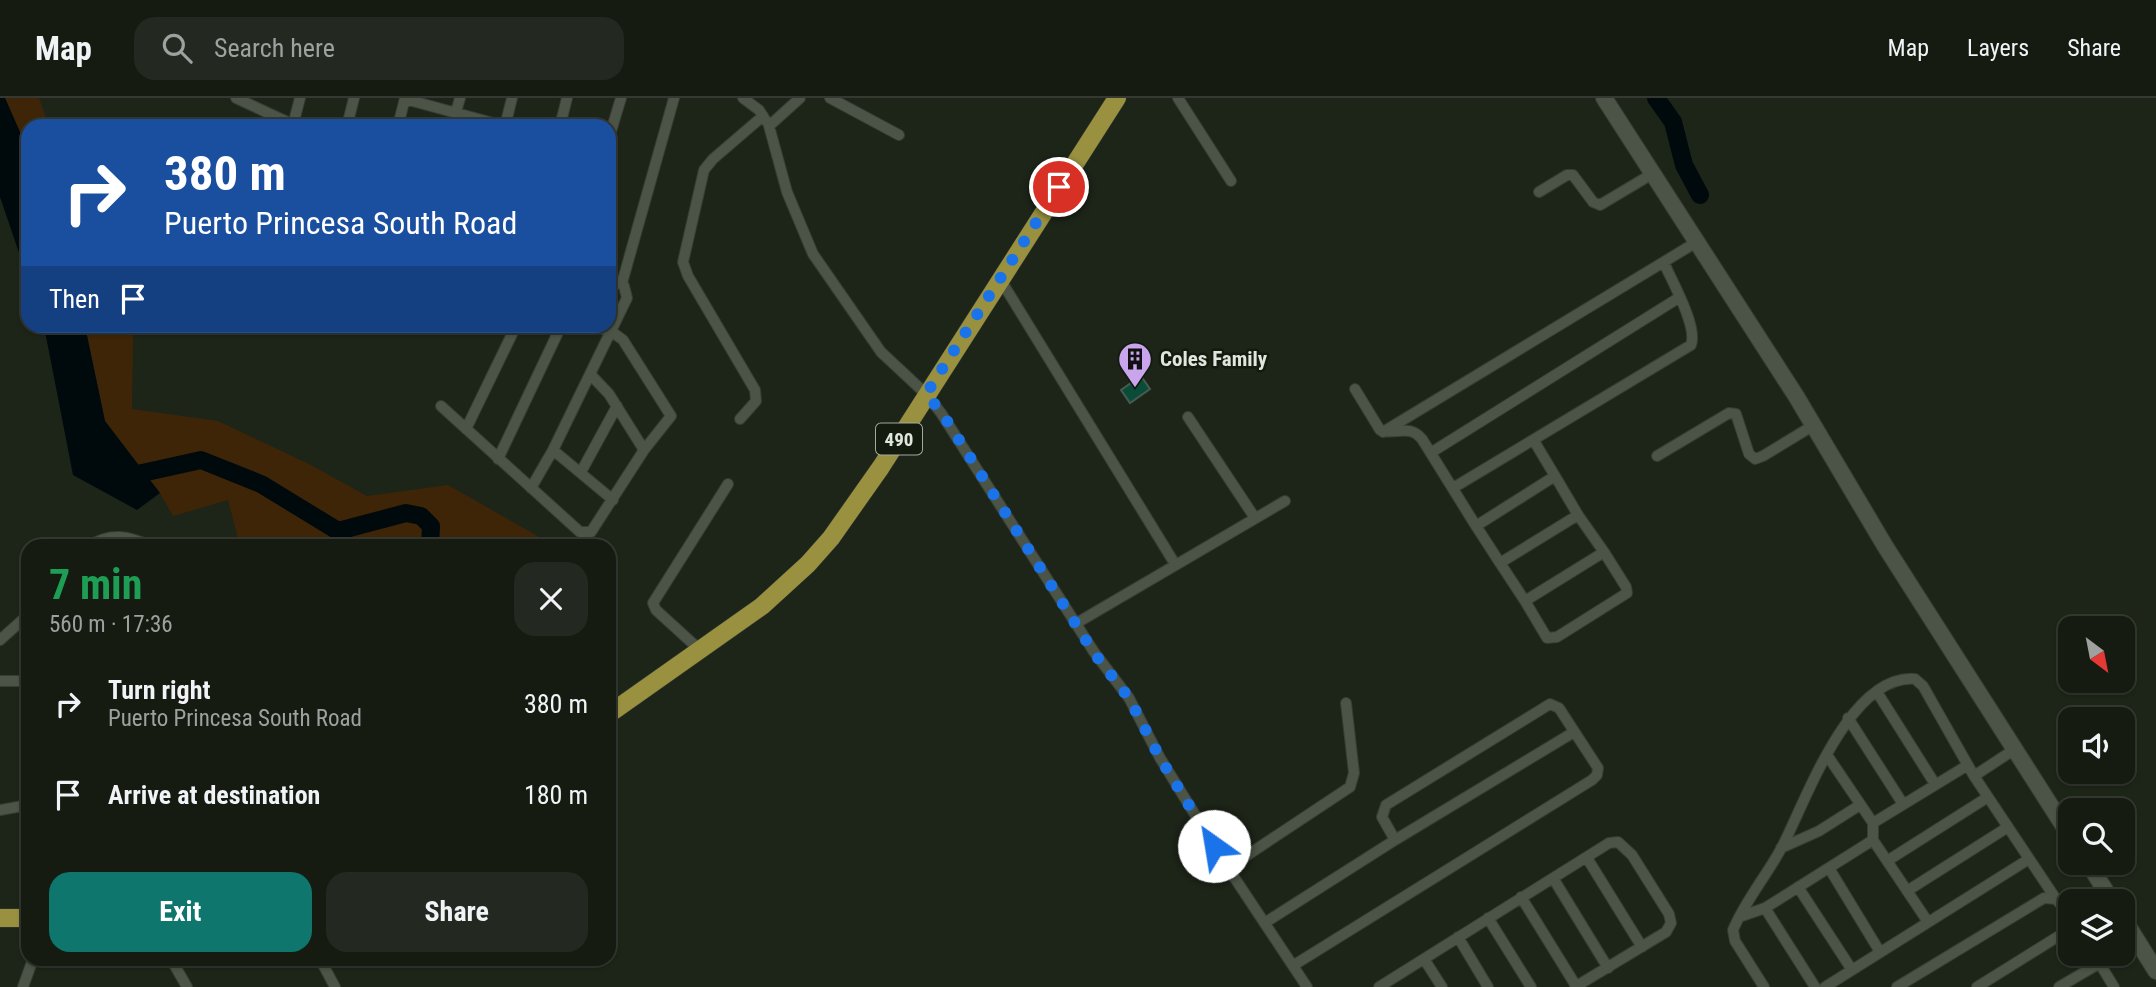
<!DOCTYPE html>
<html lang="en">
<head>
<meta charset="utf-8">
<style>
  :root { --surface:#161b12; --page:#232820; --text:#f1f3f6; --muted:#9ea19f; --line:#353932; --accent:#0f766e }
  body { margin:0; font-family:"Roboto Condensed",sans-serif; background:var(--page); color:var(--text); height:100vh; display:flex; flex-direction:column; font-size:26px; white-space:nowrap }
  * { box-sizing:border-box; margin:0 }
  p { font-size:23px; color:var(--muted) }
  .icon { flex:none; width:38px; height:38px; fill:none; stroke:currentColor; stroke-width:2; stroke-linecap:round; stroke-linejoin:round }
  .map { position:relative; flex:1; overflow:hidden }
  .drawer { position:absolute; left:21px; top:441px; width:595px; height:427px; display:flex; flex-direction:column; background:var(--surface); border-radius:21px; box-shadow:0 2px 5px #0004,0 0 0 2px var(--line) }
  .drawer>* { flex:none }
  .guide { position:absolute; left:21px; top:21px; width:595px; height:214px; border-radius:21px; box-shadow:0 2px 5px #0004,0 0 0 2px var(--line); background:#1a4fa0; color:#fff; overflow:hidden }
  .needle { width:46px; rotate:148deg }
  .fabs { position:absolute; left:2058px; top:518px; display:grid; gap:14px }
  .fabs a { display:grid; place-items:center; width:77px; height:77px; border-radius:14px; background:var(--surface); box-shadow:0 2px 5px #0004,0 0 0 2px var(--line); font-size:35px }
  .pin { position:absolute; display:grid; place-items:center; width:60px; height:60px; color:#fff; margin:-30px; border:4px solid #fff; border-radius:50%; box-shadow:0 2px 7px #0007 }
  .me { position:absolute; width:77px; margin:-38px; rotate:328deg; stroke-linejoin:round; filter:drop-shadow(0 0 5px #0008) }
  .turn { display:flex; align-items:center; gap:24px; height:147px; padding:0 28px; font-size:32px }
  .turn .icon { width:91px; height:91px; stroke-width:2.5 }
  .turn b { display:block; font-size:49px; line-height:60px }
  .then { display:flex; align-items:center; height:66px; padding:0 28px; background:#0003; gap:14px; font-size:26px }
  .round { display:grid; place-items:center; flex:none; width:74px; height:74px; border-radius:21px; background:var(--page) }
  .head { display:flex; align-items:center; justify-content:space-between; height:119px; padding:0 28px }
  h1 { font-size:42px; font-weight:700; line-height:52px; color:#1e9e55 }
  .cta { display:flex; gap:14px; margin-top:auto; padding:14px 28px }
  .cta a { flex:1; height:80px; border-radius:21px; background:var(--accent); color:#fff; font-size:28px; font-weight:700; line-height:80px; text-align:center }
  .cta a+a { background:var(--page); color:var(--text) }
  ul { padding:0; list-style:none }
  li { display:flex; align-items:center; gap:21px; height:91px; padding:0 28px }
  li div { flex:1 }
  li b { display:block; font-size:26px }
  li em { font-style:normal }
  header { display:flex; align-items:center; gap:42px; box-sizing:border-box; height:98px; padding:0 35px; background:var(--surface); border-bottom:2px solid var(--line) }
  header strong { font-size:33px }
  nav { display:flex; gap:38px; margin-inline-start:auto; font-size:24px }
  .search { width:490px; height:63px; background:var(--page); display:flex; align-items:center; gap:18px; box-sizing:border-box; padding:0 24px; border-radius:21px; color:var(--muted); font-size:26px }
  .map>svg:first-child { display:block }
</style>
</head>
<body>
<header>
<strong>Map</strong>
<div class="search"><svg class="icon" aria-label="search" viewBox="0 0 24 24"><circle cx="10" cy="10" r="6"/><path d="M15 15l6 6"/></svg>Search here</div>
<nav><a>Map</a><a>Layers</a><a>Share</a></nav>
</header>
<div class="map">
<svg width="2156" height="889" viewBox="0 0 2156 889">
  <rect width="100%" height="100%" fill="#1d2418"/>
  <path fill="#3f2508" d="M 5,0 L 39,0 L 49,28 L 28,28 L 28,52 Z
    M 85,228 L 133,228 L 132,311 L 218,323 L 311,367 L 367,398 L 448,387 L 555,448 L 240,448 L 228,402 L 173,418 L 160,395 L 105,323 Z"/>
  <path fill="#000a0c" d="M 0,0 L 5,0 L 28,52 L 28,181 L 0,99 Z
    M 44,228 L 85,228 L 105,323 L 160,395 L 137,412 L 73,377 Z"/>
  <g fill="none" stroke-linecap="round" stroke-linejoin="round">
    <path stroke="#000a0c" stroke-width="18" d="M 1656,0 L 1673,24 L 1684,67 L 1700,97
      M 124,379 L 201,362 L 261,386 L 338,433 L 406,415 L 421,418 L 431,428 L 430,448"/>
  </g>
  <path fill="#0b4c39" stroke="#485a52" stroke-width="2" d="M 1141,278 L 1150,291 L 1130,305 L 1121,292 Z"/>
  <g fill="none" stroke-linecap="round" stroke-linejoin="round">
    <g stroke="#373d34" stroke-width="12">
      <path id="street" d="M 236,0 L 296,28
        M 743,0 L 759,12 L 766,23
        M 800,0 L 769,28 L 787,94 L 813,156 L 881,254 L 926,296 L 941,315 L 1094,554 L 1129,600 L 1160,660 L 1228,770 L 1307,889
        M 830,0 L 899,37
        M 1178,0 L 1231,83
        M 405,1 L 504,28
        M 293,27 L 300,0
        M 347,28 L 354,0
        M 398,28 L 405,0
        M 452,28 L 460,0
        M 505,28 L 512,0
        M 560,28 L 567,0
        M 609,40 L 621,0
        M 1539,94 L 1567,77 L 1573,77 L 1593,104 L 1600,107 L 1652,76
        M 1000,181 L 1175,466
        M 622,185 L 674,0
        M 590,276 L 609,296 L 644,352
        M 1355,291 L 1380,332 C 1397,338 1408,325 1422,341 L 1476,428 L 1555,378 L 1534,343
        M 441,308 L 580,434 L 591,434 L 644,352 L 671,318 L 623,242 L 611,233 L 589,228
        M 1188,319 L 1255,420
        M 740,321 L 756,303 L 755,292 L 688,178 L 683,164 L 704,72 L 713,61 L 763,18
        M 466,331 L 516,228
        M 1383,334 L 1695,145
        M 553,352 L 613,402
        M 1432,354 L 1680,199
        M 1657,358 L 1729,315 L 1736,316 L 1749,356 L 1755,361 L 1763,358 L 1814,327
        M 498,361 L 561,228
        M 581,374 L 617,308
        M 531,390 L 553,352 L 627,200 L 624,188 L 609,179
        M 1453,390 L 1691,247 C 1698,229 1672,183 1664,165
        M 1476,428 L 1500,465 L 1578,417 L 1555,378
        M 89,448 C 111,434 128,438 151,448
        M 1500,465 L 1525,503 L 1604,454 L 1578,417
        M 1525,503 L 1547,540 L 1557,539 L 1627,495 L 1626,489 L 1604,454
        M 1075,526 L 1285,403
        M 0,542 L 28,517
        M 701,553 L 656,512 L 653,505 L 728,386
        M 0,583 L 28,583
        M 1877,594 L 1935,686
        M 1848,620 L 1903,706
        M 1827,657 L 1873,725
        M 1974,678 L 2056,801
        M 0,712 L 28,707
        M 1873,742 L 1928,824
        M 1781,750 L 1819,733 L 1860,707
        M 1587,760 L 1642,849
        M 1887,763 L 1988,699
        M 1228,770 L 1350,689 L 1354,675 L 1346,605
        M 1829,770 L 1880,854
        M 1553,780 L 1608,870
        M 1798,789 L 1852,872
        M 1907,793 L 2008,729
        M 1521,799 L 1576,888
        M 1765,810 L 1815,889
        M 1739,819 L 1765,810 L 1873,742 L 1873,725 L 1968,667
        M 1488,820 L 1531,889
        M 1266,824 L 1395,742 L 1574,634
        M 1458,839 L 1488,889
        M 2094,856 L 2114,889
        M 171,861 L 187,889
        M 320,861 L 335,889
        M 1424,861 L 1442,889
        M 1294,867 L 1592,682 L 1597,677 L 1598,670 L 1559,610 L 1550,606 L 1386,707 L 1382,719 L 1395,742
        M 23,889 L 33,861
        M 1379,889 L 1609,745 L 1618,744 L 1632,757 L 1669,816 L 1671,825 L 1666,834 L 1575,889
        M 1764,889 L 1735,843 L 1733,832 C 1745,803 1767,777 1782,749 C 1806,703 1849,576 1915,581 L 1923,588 L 1974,678 L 2015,651
        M 1825,889 L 2029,761
        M 1897,889 L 2044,800 L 2056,801 L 2070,818
        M 1977,889 L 2070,831
        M 2059,889 L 2100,865"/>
    </g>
    <g stroke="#373d34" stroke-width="18">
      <path id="secondary" d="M 1604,0 L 1796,298 L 1885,448 L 2070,738
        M 2088,765 L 2112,803
        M 2123,820 L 2156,873"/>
    </g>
    <g stroke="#373d34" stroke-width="19">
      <path id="primary" d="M 609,616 L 762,508 L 808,466 L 831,440 L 881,369 L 1117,0
        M 0,820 L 28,820"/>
    </g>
    <use href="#street" stroke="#4b5446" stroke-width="10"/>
    <use href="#secondary" stroke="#4b5446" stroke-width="16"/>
    <use href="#primary" stroke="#99913f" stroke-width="18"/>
  </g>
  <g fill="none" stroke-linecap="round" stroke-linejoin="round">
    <path stroke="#1a73e8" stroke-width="12" stroke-dasharray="0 21.6" d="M 1059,89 L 926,296 L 942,315 L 1094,555 L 1129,600 L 1160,660 L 1214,748"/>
  </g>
  <defs>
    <g id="building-pin" transform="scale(1.75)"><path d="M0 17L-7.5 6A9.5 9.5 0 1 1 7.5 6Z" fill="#c9a5ee" stroke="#131b0f"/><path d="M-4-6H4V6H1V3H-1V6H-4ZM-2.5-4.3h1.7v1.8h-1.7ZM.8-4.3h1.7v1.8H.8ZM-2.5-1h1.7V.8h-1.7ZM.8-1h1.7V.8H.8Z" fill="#111"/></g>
  </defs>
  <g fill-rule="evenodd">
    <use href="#building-pin" x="1135" y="261"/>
  </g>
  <g text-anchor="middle" stroke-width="5" stroke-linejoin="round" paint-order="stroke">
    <rect fill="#131b0f" stroke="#a2a99f" stroke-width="2" x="876" y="325.5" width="46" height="31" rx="5"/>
    <g font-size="19" font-weight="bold" fill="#e0e6dd">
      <text x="899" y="348">490</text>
    </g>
    <g font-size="21" font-weight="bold" fill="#e0e6dd" stroke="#131b0f" text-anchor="start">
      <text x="1160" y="268">Coles Family</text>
    </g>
  </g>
</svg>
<div class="fabs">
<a><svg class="needle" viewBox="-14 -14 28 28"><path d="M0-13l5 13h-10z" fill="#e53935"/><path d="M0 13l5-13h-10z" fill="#9ea19f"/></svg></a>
<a><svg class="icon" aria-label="sound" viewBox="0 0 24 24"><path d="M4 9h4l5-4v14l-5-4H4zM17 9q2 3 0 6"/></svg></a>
<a><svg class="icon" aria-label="search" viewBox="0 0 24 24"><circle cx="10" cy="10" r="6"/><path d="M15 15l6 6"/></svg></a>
<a><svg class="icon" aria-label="layers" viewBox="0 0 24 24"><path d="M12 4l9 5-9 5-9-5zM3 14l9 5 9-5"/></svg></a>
</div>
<div class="pin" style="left:1059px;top:89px;background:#d93025"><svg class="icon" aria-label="arrive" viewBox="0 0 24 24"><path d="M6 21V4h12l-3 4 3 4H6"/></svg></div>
<svg class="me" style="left:1214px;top:748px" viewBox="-20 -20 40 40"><circle r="19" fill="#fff"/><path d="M0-13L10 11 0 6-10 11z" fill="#1a73e8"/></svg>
<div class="guide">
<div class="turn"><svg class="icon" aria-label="right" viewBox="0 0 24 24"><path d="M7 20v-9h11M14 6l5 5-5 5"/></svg><div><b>380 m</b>Puerto Princesa South Road</div></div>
<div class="then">Then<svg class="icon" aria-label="arrive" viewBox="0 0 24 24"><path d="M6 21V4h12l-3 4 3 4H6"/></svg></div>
</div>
<section class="drawer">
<div class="head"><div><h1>7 min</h1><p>560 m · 17:36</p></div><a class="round"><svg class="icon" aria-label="close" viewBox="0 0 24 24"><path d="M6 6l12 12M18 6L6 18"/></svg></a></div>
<ul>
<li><svg class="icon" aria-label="right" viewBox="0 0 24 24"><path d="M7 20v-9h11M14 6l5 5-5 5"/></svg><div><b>Turn right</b><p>Puerto Princesa South Road</p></div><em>380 m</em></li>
<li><svg class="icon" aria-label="arrive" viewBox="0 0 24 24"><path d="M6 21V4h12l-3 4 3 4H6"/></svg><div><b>Arrive at destination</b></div><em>180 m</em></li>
</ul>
<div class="cta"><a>Exit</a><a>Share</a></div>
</section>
</div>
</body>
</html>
